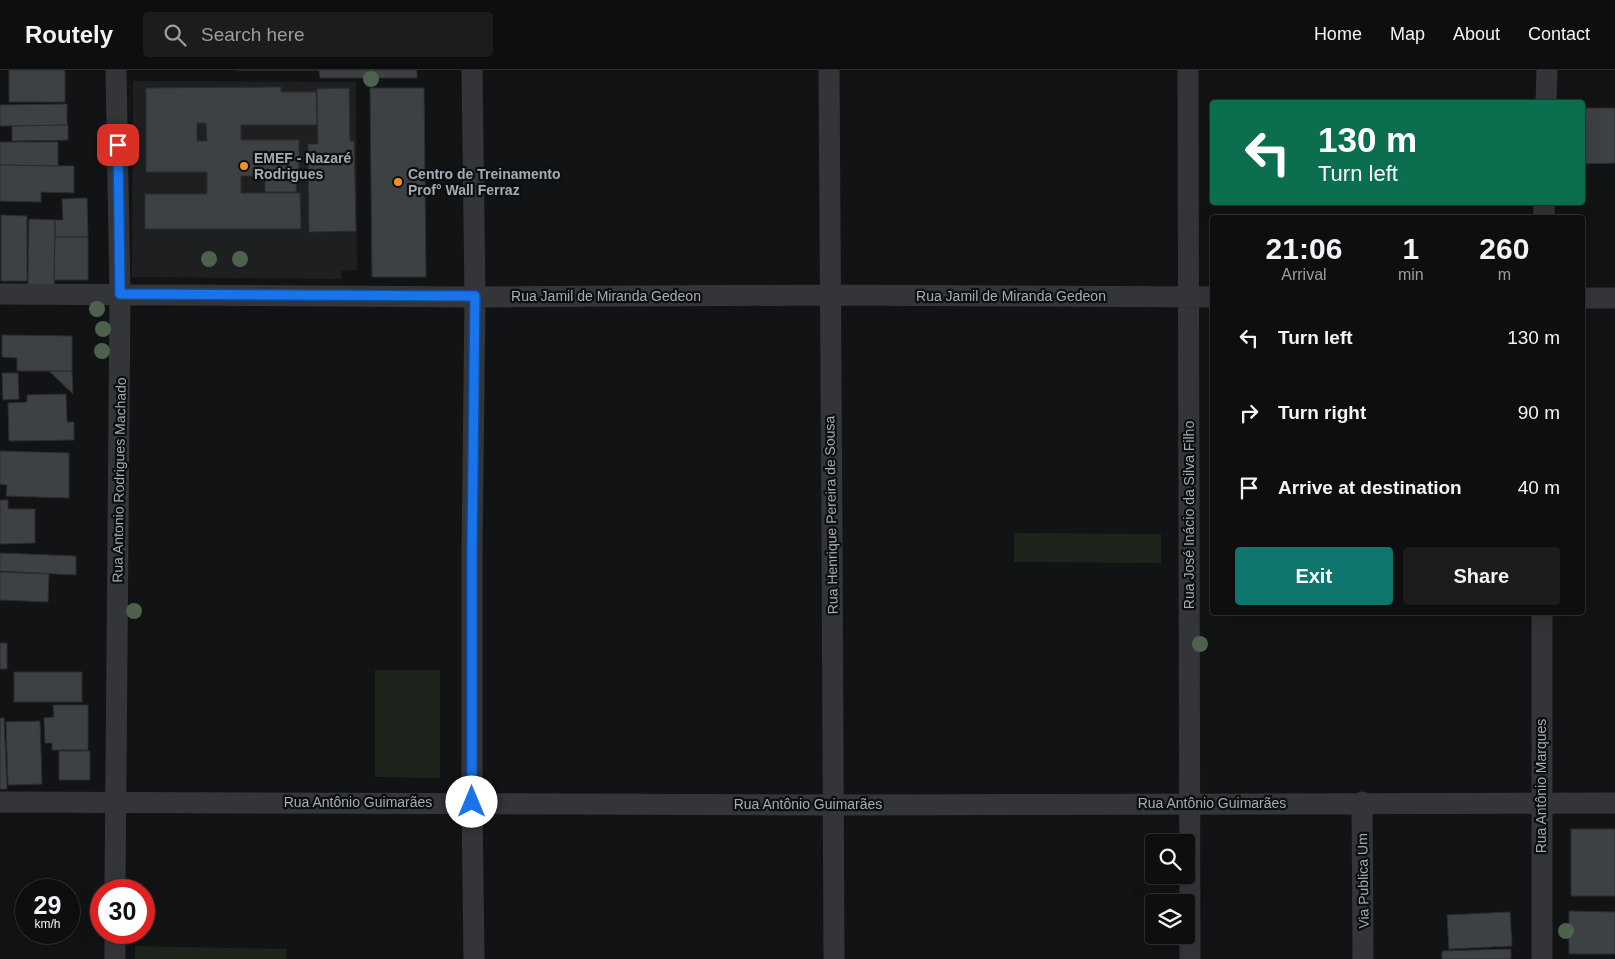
<!DOCTYPE html>
<html lang="en">
<head>
<meta charset="utf-8">
<style>
  :root { --surface:#0e0e0f; --page:#1c1c1d; --text:#f1f3f6; --muted:#9b9c9e; --line:#2e2e2f; --accent:#0f766e }
  body { margin:0; font-family:Helvetica,sans-serif; background:var(--page); color:var(--text); height:100vh; display:flex; flex-direction:column; font-size:19px; white-space:nowrap }
  * { box-sizing:border-box; margin:0 }
  p { font-size:16px; color:var(--muted) }
  .icon { flex:none; width:28px; height:28px; fill:none; stroke:currentColor; stroke-width:2; stroke-linecap:round; stroke-linejoin:round }
  .map { position:relative; flex:1; overflow:hidden }
  .side { position:absolute; left:1210px; top:145px; width:375px; height:400px; display:flex; flex-direction:column; background:var(--surface); border-radius:5px; box-shadow:0 5px 20px #0002,0 0 0 1px var(--line) }
  .side>* { flex:none }
  .banner { position:absolute; left:1210px; top:30px; width:375px; height:105px; border-radius:5px; box-shadow:0 5px 20px #0002,0 0 0 1px var(--line); background:#0b6e4f; color:#fff; overflow:hidden }
  .tools { position:absolute; left:1145px; top:764px; display:grid; gap:10px }
  .tools a { display:grid; place-items:center; width:50px; height:50px; border-radius:5px; background:var(--surface); box-shadow:0 5px 20px #0002,0 0 0 1px var(--line); font-size:25px }
  .speed { position:absolute; left:15px; top:809px; display:flex; gap:10px; font-size:25px; font-weight:700; text-align:center }
  .speed>* { display:grid; place-content:center; width:65px; height:65px; border-radius:50%; background:var(--surface); box-shadow:0 5px 20px #0002,0 0 0 1px var(--line); line-height:1 }
  .speed small { font-size:12px; font-weight:400 }
  .speed .limit { border:8px solid #d22; background:#fff; color:#111 }
  .pin { position:absolute; display:grid; place-items:center; width:42px; height:42px; color:#fff; margin:-21px; border-radius:10px; box-shadow:0 2px 8px #0006 }
  .me { position:absolute; width:55px; margin:-28px; rotate:0deg; stroke-linejoin:round; filter:drop-shadow(0 0 4px #0008) }
  .turn { display:flex; align-items:center; gap:18px; height:105px; padding:0 25px; font-size:22px }
  .turn .icon { width:65px; height:65px; stroke-width:2.5 }
  .turn b { display:block; font-size:35px; line-height:42px }
  .eta { display:flex; justify-content:space-evenly; align-items:center; height:85px; text-align:center }
  .eta b { font-size:30px; font-weight:700; line-height:35px }
  .action { display:flex; gap:10px; margin-top:auto; padding:10px 25px }
  .action a { flex:1; height:58px; border-radius:5px; background:var(--accent); color:#fff; font-size:20px; font-weight:700; line-height:58px; text-align:center }
  .action a+a { background:var(--page); color:var(--text) }
  ul { padding:0; list-style:none }
  li { display:flex; align-items:center; gap:15px; height:75px; padding:0 25px }
  li div { flex:1 }
  li b { display:block; font-size:19px }
  li em { font-style:normal }
  header { display:flex; align-items:center; gap:30px; box-sizing:border-box; height:70px; padding:0 25px; background:var(--surface); border-bottom:1px solid var(--line) }
  header strong { font-size:24px }
  nav { display:flex; gap:28px; margin-inline-start:auto; font-size:18px }
  .search { width:350px; height:45px; background:var(--page); display:flex; align-items:center; gap:12px; box-sizing:border-box; padding:0 18px; border-radius:5px; color:var(--muted); font-size:19px }
  .map>svg:first-child { display:block }
</style>
</head>
<body>
<header>
<strong>Routely</strong>
<div class="search"><svg class="icon" aria-label="search" viewBox="0 0 24 24"><circle cx="10" cy="10" r="6"/><path d="M15 15l6 6"/></svg>Search here</div>
<nav><a>Home</a><a>Map</a><a>About</a><a>Contact</a></nav>
</header>
<div class="map">
<svg width="1615" height="889" viewBox="0 0 1615 889">
  <rect width="100%" height="100%" fill="#121314"/>
  <path fill="#1e1f21" d="M 133,11 L 356,12 L 357,200 L 341,201 L 341,209 L 132,207 Z"/>
  <path fill="#1d241c" d="M 1014,463 L 1161,464 L 1161,493 L 1014,492 Z
    M 375,600 L 440,600 L 440,708 L 375,707 Z
    M 135,876 L 287,879 L 286,889 L 135,889 Z"/>
  <path fill="#3e4144" stroke="#2c2d30" fill-rule="evenodd" d="M 9,0 L 65,0 L 65,32 L 9,32 Z
    M 236,0 L 417,0 L 417,8 L 320,8 L 319,0 Z
    M 281,17 L 281,22 L 316,22 L 317,55 L 241,55 L 241,70 L 299,70 L 299,106 L 241,106 L 241,123 L 300,123 L 301,159 L 145,159 L 145,124 L 207,124 L 207,102 L 146,102 L 146,18 ZM 197,53 L 206,53 L 207,71 L 197,71 Z
    M 349,18 L 350,71 L 354,71 L 356,161 L 309,162 L 308,74 L 318,74 L 317,19 Z
    M 370,18 L 424,18 L 426,207 L 372,207 Z
    M 67,34 L 67,55 L 0,56 L 0,35 Z
    M 1582,38 L 1615,38 L 1615,93 L 1582,94 Z
    M 68,55 L 68,70 L 12,71 L 12,56 Z
    M 0,72 L 58,72 L 58,96 L 0,95 Z
    M 0,95 L 74,96 L 74,123 L 41,122 L 41,132 L 0,131 Z
    M 265,107 L 297,107 L 296,122 L 265,122 Z
    M 87,128 L 88,167 L 55,167 L 55,150 L 63,150 L 62,129 Z
    M 1,145 L 27,146 L 27,211 L 1,211 Z
    M 29,149 L 55,150 L 54,217 L 28,216 Z
    M 55,167 L 88,167 L 88,210 L 54,210 Z
    M 2,265 L 72,266 L 72,301 L 17,301 L 17,288 L 2,287 Z
    M 49,301 L 72,301 L 73,324 Z
    M 2,303 L 18,303 L 19,329 L 3,330 Z
    M 66,324 L 67,352 L 74,352 L 74,370 L 9,371 L 8,333 L 27,332 L 27,325 Z
    M 0,381 L 69,383 L 69,428 L 6,426 L 7,415 L 0,414 Z
    M 0,430 L 8,430 L 8,439 L 35,439 L 35,473 L 0,474 Z
    M 0,483 L 76,486 L 76,505 L 0,501 Z
    M 0,502 L 49,504 L 48,532 L 0,530 Z
    M 0,573 L 7,573 L 7,599 L 0,599 Z
    M 14,602 L 82,602 L 82,632 L 14,632 Z
    M 53,635 L 88,635 L 88,680 L 52,680 L 52,673 L 45,673 L 44,648 L 54,647 Z
    M 0,648 L 4,648 L 7,719 L 0,719 Z
    M 40,651 L 42,714 L 8,715 L 6,652 Z
    M 59,681 L 90,681 L 90,710 L 59,710 Z
    M 1571,759 L 1615,759 L 1615,826 L 1571,826 Z
    M 1569,841 L 1615,842 L 1615,884 L 1569,884 Z
    M 1510,842 L 1512,876 L 1449,879 L 1447,845 Z
    M 1511,879 L 1511,889 L 1442,889 L 1442,881 Z"/>
  <g fill="none" stroke-linecap="round" stroke-linejoin="round">
    <path stroke="#333539" stroke-width="21" d="M 472,0 L 475,227 L 472,483 L 472,732 L 474,889
      M 829,0 C 829,296 835,593 834,889
      M 1188,0 L 1190,889
      M 1546,32 L 1547,0
      M 1544,148 L 1544,132
      M 0,224 L 475,227 L 829,225 L 1212,227
      M 1582,228 L 1615,228
      M 1542,542 L 1542,889
      M 0,732 L 834,735 L 1615,733
      M 1362,732 L 1363,889
      M 115,820 L 120,224 L 116,0
      M 115,889 L 115,862"/>
  </g>
  <g fill="#4d614c">
    <circle cx="371" cy="9" r="8"/>
    <circle cx="209" cy="189" r="8"/>
    <circle cx="240" cy="189" r="8"/>
    <circle cx="97" cy="239" r="8"/>
    <circle cx="103" cy="259" r="8"/>
    <circle cx="102" cy="281" r="8"/>
    <circle cx="134" cy="541" r="8"/>
    <circle cx="1200" cy="574" r="8"/>
    <circle cx="1566" cy="861" r="8"/>
  </g>
  <g fill="none" stroke-linecap="round" stroke-linejoin="round">
    <g stroke="#114b97" stroke-width="12">
      <path id="route" d="M 118,75 L 120,224 L 475,226 L 472,483 L 472,732"/>
    </g>
    <use href="#route" stroke="#1a73e8" stroke-width="9"/>
  </g>
  <g fill="#f69028" stroke="#0d0e0f" stroke-width="2">
    <circle cx="244" cy="96" r="5"/>
    <circle cx="398" cy="112" r="5"/>
  </g>
  <g text-anchor="middle" stroke-width="4.5" stroke-linejoin="round" paint-order="stroke">
    <g font-size="14" font-weight="bold" fill="#a3acb5" stroke="#0d0e0f" text-anchor="start">
      <text x="254" y="93">EMEF - Nazaré<tspan x="254" dy="16">Rodrigues</tspan></text>
      <text x="408" y="109">Centro de Treinamento<tspan x="408" dy="16">Prof° Wall Ferraz</tspan></text>
    </g>
    <g font-size="14" fill="#a3acb5" stroke="#0d0e0f">
      <text x="606" y="231">Rua Jamil de Miranda Gedeon</text>
      <text x="1011" y="231">Rua Jamil de Miranda Gedeon</text>
      <text transform="translate(119 410) rotate(-89)" y="5">Rua Antonio Rodrigues Machado</text>
      <text transform="translate(831 445) rotate(-91)" y="5">Rua Henrique Pereira de Sousa</text>
      <text transform="translate(1189 445) rotate(-90)" y="5">Rua José Inácio da Silva Filho</text>
      <text transform="translate(1541 716) rotate(-90)" y="5">Rua Antônio Marques</text>
      <text x="358" y="737">Rua Antônio Guimarães</text>
      <text x="1212" y="738">Rua Antônio Guimarães</text>
      <text x="808" y="739">Rua Antônio Guimarães</text>
      <text transform="translate(1363 811) rotate(-91)" y="5">Via Publica Um</text>
    </g>
  </g>
</svg>
<div class="tools">
<a><svg class="icon" aria-label="search" viewBox="0 0 24 24"><circle cx="10" cy="10" r="6"/><path d="M15 15l6 6"/></svg></a>
<a><svg class="icon" aria-label="layers" viewBox="0 0 24 24"><path d="M12 4l9 5-9 5-9-5zM3 14l9 5 9-5"/></svg></a>
</div>
<div class="speed"><div>29<small>km/h</small></div><div class="limit">30</div></div>
<div class="pin" style="left:118px;top:75px;background:#d93025"><svg class="icon" aria-label="arrive" viewBox="0 0 24 24"><path d="M6 21V4h12l-3 4 3 4H6"/></svg></div>
<svg class="me" style="left:472px;top:732px" viewBox="-20 -20 40 40"><circle r="19" fill="#fff"/><path d="M0-13L10 11 0 6-10 11z" fill="#1a73e8"/></svg>
<div class="banner">
<div class="turn"><svg class="icon" aria-label="left" viewBox="0 0 24 24"><path d="M17 20v-9H6M10 6l-5 5 5 5"/></svg><div><b>130 m</b>Turn left</div></div>
</div>
<section class="side">
<div class="eta">
<div><b>21:06</b><p>Arrival</p></div>
<div><b>1</b><p>min</p></div>
<div><b>260</b><p>m</p></div>
</div>
<ul>
<li><svg class="icon" aria-label="left" viewBox="0 0 24 24"><path d="M17 20v-9H6M10 6l-5 5 5 5"/></svg><div><b>Turn left</b></div><em>130 m</em></li>
<li><svg class="icon" aria-label="right" viewBox="0 0 24 24"><path d="M7 20v-9h11M14 6l5 5-5 5"/></svg><div><b>Turn right</b></div><em>90 m</em></li>
<li><svg class="icon" aria-label="arrive" viewBox="0 0 24 24"><path d="M6 21V4h12l-3 4 3 4H6"/></svg><div><b>Arrive at destination</b></div><em>40 m</em></li>
</ul>
<div class="action"><a>Exit</a><a>Share</a></div>
</section>
</div>
</body>
</html>
